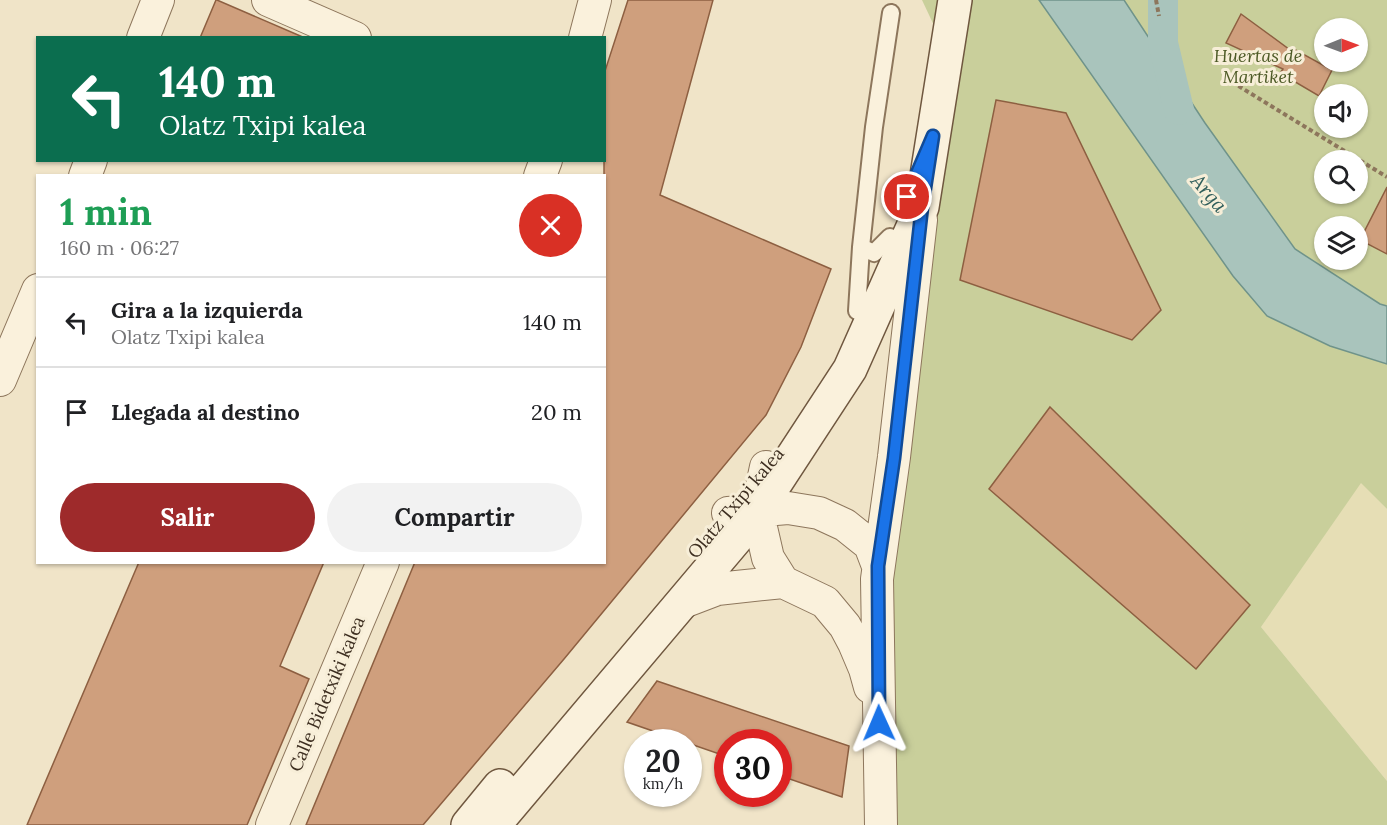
<!DOCTYPE html>
<html lang="es">
<head>
<meta charset="utf-8">
<style>
  :root { --surface:#fff; --page:#f2f2f2; --text:#202124; --muted:#757577; --line:#e0e0e0; --accent:#9e2a2b }
  body { margin:0; font-family:Lora,serif; background:var(--page); color:var(--text); height:100vh; display:flex; flex-direction:column; font-size:22px; white-space:nowrap }
  * { box-sizing:border-box; margin:0 }
  p { font-size:20px; color:var(--muted) }
  .icon { flex:none; width:33px; height:33px; fill:none; stroke:currentColor; stroke-width:2; stroke-linecap:round; stroke-linejoin:round }
  .map { position:relative; flex:1; overflow:hidden }
  .details { position:absolute; left:36px; top:174px; width:570px; height:390px; display:flex; flex-direction:column; background:var(--surface); border-radius:0px; box-shadow:0 2px 4px #0004 }
  .details>* { flex:none }
  .top-card { position:absolute; left:36px; top:36px; width:570px; height:126px; border-radius:0px; box-shadow:0 2px 4px #0004; background:#0b6e4f; color:#fff; overflow:hidden }
  .needle { width:39px; rotate:89deg }
  .fabs { position:absolute; left:1314px; top:18px; display:grid; gap:12px }
  .fabs a { display:grid; place-items:center; width:54px; height:54px; border-radius:50%; background:var(--surface); box-shadow:0 2px 4px #0004; font-size:30px }
  .speed { position:absolute; left:624px; top:729px; display:flex; gap:12px; font-size:30px; font-weight:700; text-align:center }
  .speed>* { display:grid; place-content:center; width:78px; height:78px; border-radius:50%; background:var(--surface); box-shadow:0 2px 4px #0004; line-height:1 }
  .speed small { font-size:15px; font-weight:400 }
  .speed .limit { border:9px solid #d22; background:#fff; color:#111 }
  .pin { position:absolute; display:grid; place-items:center; width:51px; height:51px; color:#fff; margin:-26px; border:3px solid #fff; border-radius:50%; box-shadow:0 2px 6px #0007 }
  .me { position:absolute; width:66px; margin:-33px; rotate:359deg; stroke-linejoin:round; filter:drop-shadow(0 0 4px #0008) }
  .turn { display:flex; align-items:center; gap:21px; height:126px; padding:0 24px; font-size:27px }
  .turn .icon { width:78px; height:78px; stroke-width:2.5 }
  .turn b { display:block; font-size:42px; line-height:51px }
  .round { display:grid; place-items:center; flex:none; width:63px; height:63px; border-radius:32px; background:var(--page) }
  .headline { display:flex; align-items:center; justify-content:space-between; height:102px; padding:0 24px }
  h1 { font-size:36px; font-weight:700; line-height:45px; color:#1e9e55 }
  .button { display:flex; gap:12px; margin-top:auto; padding:12px 24px }
  .button a { flex:1; height:69px; border-radius:36px; background:var(--accent); color:#fff; font-size:24px; font-weight:700; line-height:69px; text-align:center }
  .button a+a { background:var(--page); color:var(--text) }
  ul { padding:0; list-style:none }
  li { display:flex; align-items:center; gap:18px; height:90px; padding:0 24px; border-top:2px solid var(--line) }
  li div { flex:1 }
  li b { display:block; font-size:22px }
  li em { font-style:normal }
  .map>svg:first-child { display:block }
</style>
</head>
<body>
<div class="map">
<svg width="1387" height="825" viewBox="0 0 1387 825">
  <rect width="100%" height="100%" fill="#f0e4c8"/>
  <path fill="#e6deb5" d="M 1361,482 L 1387,509 L 1387,781 L 1261,627 Z"/>
  <path fill="#c9cf9b" fill-rule="evenodd" d="M 922,0 L 1039,0 L 1233,276 L 1267,316 L 1330,346 L 1387,364 L 1387,509 L 1361,483 L 1261,627 L 1387,781 L 1387,825 L 881,825 L 877,579 L 946,51 Z
    M 1124,0 L 1156,0 L 1159,16 L 1155,16 L 1158,17 L 1167,47 L 1169,0 L 1387,0 L 1387,306 L 1380,304 L 1295,249 L 1205,123 ZM 1324,28 L 1358,28 L 1358,62 L 1324,62 ZM 1324,94 L 1358,94 L 1358,128 L 1324,128 ZM 1324,160 L 1358,160 L 1358,194 L 1324,194 ZM 1324,226 L 1358,226 L 1358,260 L 1324,260 Z"/>
  <path fill="#a9c4bc" stroke="#6f938a" stroke-width="1.5" d="M 1039,0 L 1124,0 L 1205,123 L 1295,249 L 1380,304 L 1387,306 L 1387,364 L 1330,346 L 1267,316 L 1233,276 Z"/>
  <g fill="none" stroke-linecap="round" stroke-linejoin="round">
    <path stroke="#a9c4bc" stroke-width="30" d="M 1163,0 L 1163,43 L 1179,110"/>
  </g>
  <path fill="#cf9f7d" stroke="#8d5f41" stroke-width="1.5" d="M 216,0 L 217,0 L 305,38 L 200,38 Z
    M 628,0 L 713,0 L 660,195 L 831,269 L 801,347 L 766,415 L 564,659 L 423,825 L 306,825 L 415,562 L 604,562 L 604,74 Z
    M 1241,14 L 1293,52 L 1294,49 L 1332,70 L 1319,96 L 1280,73 L 1283,69 L 1226,43 Z
    M 996,100 L 1066,113 L 1161,310 L 1132,340 L 960,280 Z
    M 1387,187 L 1387,254 L 1360,240 Z
    M 1050,407 L 1250,605 L 1196,669 L 989,489 Z
    M 139,562 L 324,562 L 280,666 L 309,679 L 247,825 L 27,825 Z
    M 657,681 L 849,746 L 842,797 L 778,775 L 778,742 L 728,742 L 728,757 L 627,722 Z"/>
  <g fill="none" stroke-linecap="round" stroke-linejoin="round">
    <g stroke="#8d765c" stroke-width="20">
      <path id="service" d="M 861,247 L 874,253 L 890,237
        M 857,311 L 861,247 L 874,127 L 891,13"/>
    </g>
    <g stroke="#8d765c" stroke-width="34">
      <path id="minor" d="M 268,0 L 355,38
        M 143,38 L 158,0
        M 585,38 L 595,0
        M 85,176 L 91,160
        M 540,176 L 546,160
        M 0,380 L 38,290
        M 766,467 L 757,510 L 768,558 L 783,582
        M 728,513 L 788,508 L 819,513 L 845,525 L 870,545 L 878,566
        M 683,602 L 717,589 L 783,582 L 825,602 L 845,626 L 854,643 L 865,669 L 870,687
        M 272,825 L 383,562
        M 881,825 L 877,579 L 894,457 L 921,220"/>
    </g>
    <g stroke="#6f573f" stroke-width="36">
      <path id="secondary" d="M 468,825 L 500,786
        M 494,825 L 750,522 L 850,369 L 922,207 L 955,0"/>
    </g>
    <path stroke="#8d765c" stroke-width="4" stroke-dasharray="4.5 3" stroke-linecap="butt" d="M 1156,0 L 1159,16
      M 1232,82 L 1387,177"/>
    <use href="#service" stroke="#faf1dc" stroke-width="16"/>
    <use href="#minor" stroke="#faf1dc" stroke-width="32"/>
    <use href="#secondary" stroke="#faf1dc" stroke-width="33"/>
  </g>
  <g fill="none" stroke-linecap="round" stroke-linejoin="round">
    <g stroke="#114b97" stroke-width="15">
      <path id="route" d="M 879,723 L 878,566 L 894,458 L 922,207 L 933,136 L 907,197"/>
    </g>
    <use href="#route" stroke="#1a73e8" stroke-width="10"/>
  </g>
  <g text-anchor="middle" stroke-width="6" stroke-linejoin="round" paint-order="stroke">
    <g font-size="18" font-style="italic" fill="#4d5a26" stroke="#f7eed8">
      <text x="1258" y="62">Huertas de<tspan x="1258" dy="21">Martiket</tspan></text>
    </g>
    <g font-size="18" fill="#3d2e20" stroke="#f7eed8">
      <text transform="translate(736 503) rotate(-50)" y="6">Olatz Txipi kalea</text>
      <text transform="translate(327 694) rotate(-67)" y="6">Calle Bidetxiki kalea</text>
    </g>
    <g font-size="20" font-style="italic" fill="#2f5d5a" stroke="#f7eed8">
      <text transform="translate(1209 193) rotate(49)" y="7">Arga</text>
    </g>
  </g>
</svg>
<div class="fabs">
<a><svg class="needle" viewBox="-14 -14 28 28"><path d="M0-13l5 13h-10z" fill="#e53935"/><path d="M0 13l5-13h-10z" fill="#757577"/></svg></a>
<a><svg class="icon" aria-label="sound" viewBox="0 0 24 24"><path d="M4 9h4l5-4v14l-5-4H4zM17 9q2 3 0 6"/></svg></a>
<a><svg class="icon" aria-label="search" viewBox="0 0 24 24"><circle cx="10" cy="10" r="6"/><path d="M15 15l6 6"/></svg></a>
<a><svg class="icon" aria-label="layers" viewBox="0 0 24 24"><path d="M12 4l9 5-9 5-9-5zM3 14l9 5 9-5"/></svg></a>
</div>
<div class="speed"><div>20<small>km/h</small></div><div class="limit">30</div></div>
<div class="pin" style="left:907px;top:197px;background:#d93025"><svg class="icon" aria-label="arrive" viewBox="0 0 24 24"><path d="M6 21V4h12l-3 4 3 4H6"/></svg></div>
<svg class="me" style="left:879px;top:723px" viewBox="-20 -20 40 40"><path d="M0-17L14 15 0 8-14 15z" fill="#1a73e8" stroke="#fff" stroke-width="4"/></svg>
<div class="top-card">
<div class="turn"><svg class="icon" aria-label="left" viewBox="0 0 24 24"><path d="M17 20v-9H6M10 6l-5 5 5 5"/></svg><div><b>140 m</b>Olatz Txipi kalea</div></div>
</div>
<section class="details">
<div class="headline"><div><h1>1 min</h1><p>160 m · 06:27</p></div><a class="round" style="background:#d93025;color:#fff"><svg class="icon" aria-label="close" viewBox="0 0 24 24"><path d="M6 6l12 12M18 6L6 18"/></svg></a></div>
<ul>
<li><svg class="icon" aria-label="left" viewBox="0 0 24 24"><path d="M17 20v-9H6M10 6l-5 5 5 5"/></svg><div><b>Gira a la izquierda</b><p>Olatz Txipi kalea</p></div><em>140 m</em></li>
<li><svg class="icon" aria-label="arrive" viewBox="0 0 24 24"><path d="M6 21V4h12l-3 4 3 4H6"/></svg><div><b>Llegada al destino</b></div><em>20 m</em></li>
</ul>
<div class="button"><a>Salir</a><a>Compartir</a></div>
</section>
</div>
</body>
</html>
